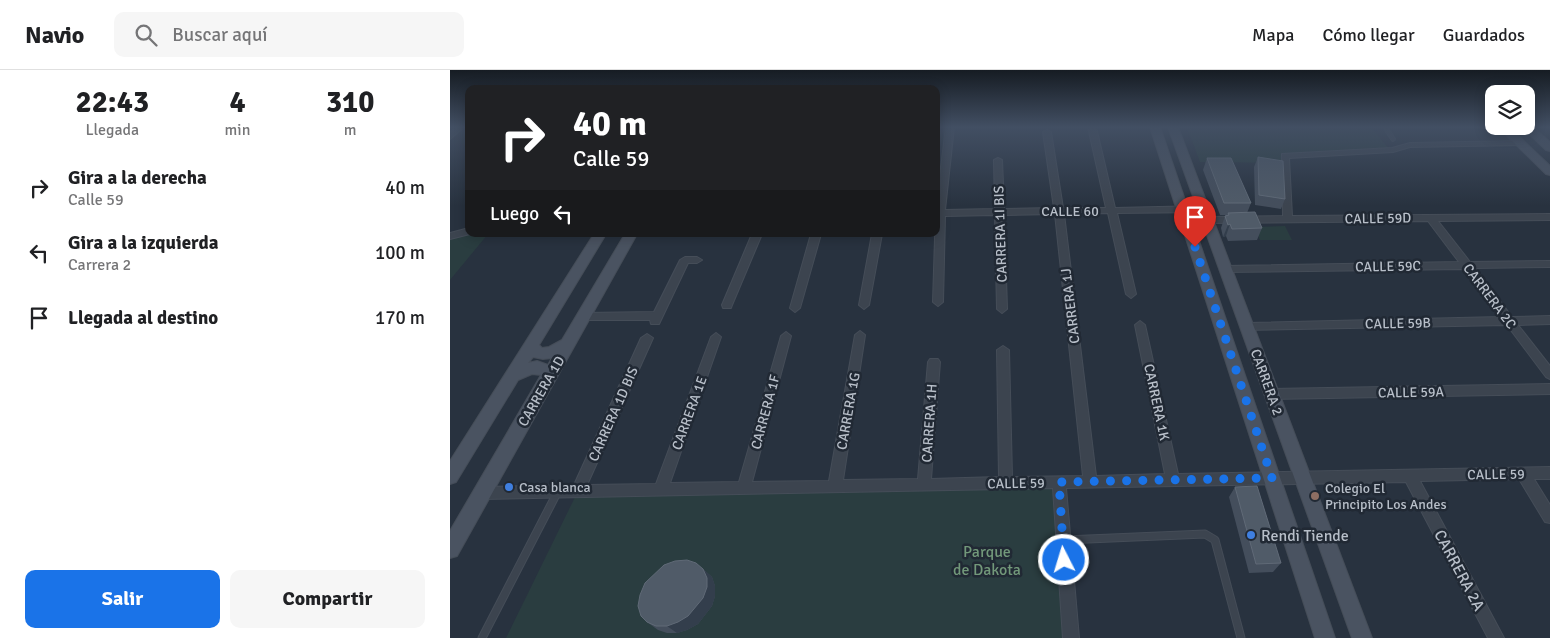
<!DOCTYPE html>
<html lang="es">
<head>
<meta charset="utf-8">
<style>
  :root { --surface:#fff; --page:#f6f6f6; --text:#202124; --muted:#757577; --line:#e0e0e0; --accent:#1a73e8 }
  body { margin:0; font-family:Signika,sans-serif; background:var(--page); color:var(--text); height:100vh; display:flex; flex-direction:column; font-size:19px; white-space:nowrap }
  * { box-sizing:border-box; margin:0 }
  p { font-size:16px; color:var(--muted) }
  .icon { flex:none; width:28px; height:28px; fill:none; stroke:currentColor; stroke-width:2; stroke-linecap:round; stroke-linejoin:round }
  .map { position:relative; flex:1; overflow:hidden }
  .drawer { display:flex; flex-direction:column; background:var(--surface); width:450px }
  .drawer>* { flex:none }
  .top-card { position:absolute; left:15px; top:15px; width:475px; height:152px; border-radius:10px; box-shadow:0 2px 12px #0003; background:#202124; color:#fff; overflow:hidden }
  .buttons { position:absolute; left:1035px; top:15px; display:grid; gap:10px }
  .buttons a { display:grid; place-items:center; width:50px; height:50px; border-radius:10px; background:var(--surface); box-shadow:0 2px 12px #0003; font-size:25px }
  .pin { position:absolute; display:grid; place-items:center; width:42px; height:42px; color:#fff; margin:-51px -21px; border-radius:50% 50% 50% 0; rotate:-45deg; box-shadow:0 0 5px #0007 }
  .pin .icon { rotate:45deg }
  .me { position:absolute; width:55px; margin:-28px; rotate:355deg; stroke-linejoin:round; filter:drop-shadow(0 0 4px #0008) }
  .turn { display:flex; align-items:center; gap:18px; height:105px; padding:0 25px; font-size:22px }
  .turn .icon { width:65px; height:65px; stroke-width:2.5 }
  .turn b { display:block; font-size:35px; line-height:42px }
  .then { display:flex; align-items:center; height:48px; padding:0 25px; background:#0003; gap:10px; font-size:19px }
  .eta { display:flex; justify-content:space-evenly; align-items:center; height:85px; text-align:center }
  .eta b { font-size:30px; font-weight:800; line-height:35px }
  .button { display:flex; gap:10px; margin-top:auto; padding:10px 25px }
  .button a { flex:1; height:58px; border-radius:10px; background:var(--accent); color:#fff; font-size:20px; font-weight:800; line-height:58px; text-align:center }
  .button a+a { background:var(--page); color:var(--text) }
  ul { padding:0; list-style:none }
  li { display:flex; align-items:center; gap:15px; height:65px; padding:0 25px }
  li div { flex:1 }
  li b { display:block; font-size:19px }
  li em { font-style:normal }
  header { display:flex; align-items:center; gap:30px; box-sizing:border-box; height:70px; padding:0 25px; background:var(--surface); border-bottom:1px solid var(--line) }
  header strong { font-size:24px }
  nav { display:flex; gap:28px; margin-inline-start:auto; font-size:18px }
  .search { width:350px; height:45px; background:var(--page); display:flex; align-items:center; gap:12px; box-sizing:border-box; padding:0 18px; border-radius:10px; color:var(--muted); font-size:19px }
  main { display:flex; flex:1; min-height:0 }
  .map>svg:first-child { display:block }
</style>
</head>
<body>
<header>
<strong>Navio</strong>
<div class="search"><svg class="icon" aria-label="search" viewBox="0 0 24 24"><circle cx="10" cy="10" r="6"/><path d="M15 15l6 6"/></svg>Buscar aquí</div>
<nav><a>Mapa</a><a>Cómo llegar</a><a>Guardados</a></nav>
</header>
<main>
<section class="drawer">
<div class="eta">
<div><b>22:43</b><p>Llegada</p></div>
<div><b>4</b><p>min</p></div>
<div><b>310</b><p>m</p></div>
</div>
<ul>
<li><svg class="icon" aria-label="right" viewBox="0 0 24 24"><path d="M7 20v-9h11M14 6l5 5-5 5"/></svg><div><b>Gira a la derecha</b><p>Calle 59</p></div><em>40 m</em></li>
<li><svg class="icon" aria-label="left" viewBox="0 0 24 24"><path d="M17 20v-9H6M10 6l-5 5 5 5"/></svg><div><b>Gira a la izquierda</b><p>Carrera 2</p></div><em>100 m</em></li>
<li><svg class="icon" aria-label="arrive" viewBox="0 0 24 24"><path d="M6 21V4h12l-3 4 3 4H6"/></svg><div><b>Llegada al destino</b></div><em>170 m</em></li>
</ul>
<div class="button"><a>Salir</a><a>Compartir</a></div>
</section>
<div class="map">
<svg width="1100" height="568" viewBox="0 0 1100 568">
  <rect width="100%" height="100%" fill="#28323f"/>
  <path fill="#2a3d40" d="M 737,57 L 921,57 L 938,78 L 835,85 L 833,93 L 750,92 Z
    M 835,156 L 842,170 L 810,170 L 805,157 Z
    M 19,164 L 38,164 L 0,210 L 0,166 Z
    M 609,412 L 621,568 L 56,568 L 128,421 Z"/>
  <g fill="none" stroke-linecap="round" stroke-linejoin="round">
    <g stroke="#454d58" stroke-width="5.5">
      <path id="lane-far1" d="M 935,57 L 943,69"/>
    </g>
    <g stroke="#454d58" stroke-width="9">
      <path id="lane" d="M 615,470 L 755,464 L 765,470 L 791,568
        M 32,568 L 108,421"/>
    </g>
    <g stroke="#454d58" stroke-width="2">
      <path id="street" d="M 6,57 L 14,57 L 0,69 L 0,63 Z
        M 496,57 L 504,57 L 495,140 L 545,139 L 544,90 L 548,88 L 552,90 L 554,139 L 604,138 L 593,62 L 597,60 L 601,62 L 613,138 L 656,138 L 638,57 L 646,57 L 665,138 L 753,136 L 758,139 L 753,142 L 667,143 L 686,224 L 681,228 L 676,224 L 658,143 L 614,144 L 646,406 L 715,404 L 685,255 L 690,251 L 695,255 L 728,404 L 1100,397 L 1100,409 L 1084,409 L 1100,435 L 1100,453 L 1095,452 L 1069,409 L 970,411 L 1054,568 L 1038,568 L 956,412 L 616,418 L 629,568 L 613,568 L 603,418 L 33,429 L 28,427 L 26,423 L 28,419 L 33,417 L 124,415 L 191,268 L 197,264 L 203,268 L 137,415 L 206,414 L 261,267 L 266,263 L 271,267 L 220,413 L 289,412 L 331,266 L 336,262 L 341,266 L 302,412 L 379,411 L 405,265 L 410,261 L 415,265 L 393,410 L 468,409 L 478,292 L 480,289 L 488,289 L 490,292 L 481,409 L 549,407 L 547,280 L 553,276 L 559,280 L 562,407 L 633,406 L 605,144 L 554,145 L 557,239 L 552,243 L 547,239 L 545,145 L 495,146 L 493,232 L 488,236 L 483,232 L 486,137 Z
        M 1070,71 L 1074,73 L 1073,75 L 960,77 L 943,82 L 839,88 L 842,146 L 1100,144 L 1100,150 L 988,151 L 1020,192 L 1100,191 L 1100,197 L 1025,198 L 1062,247 L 1100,246 L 1100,254 L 1068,255 L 1100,296 L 1100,309 L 1096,307 L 1057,255 L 792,260 L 791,257 L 792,254 L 796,253 L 1051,247 L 1014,199 L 775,202 L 770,199 L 775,196 L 1009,192 L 978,151 L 757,153 L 752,150 L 757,147 L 833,146 L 832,84 L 942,78 L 960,73 Z
        M 19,158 L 20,164 L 0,169 L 0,163 Z
        M 302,164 L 312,164 L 282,235 L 281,238 L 273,238 L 272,235 Z
        M 361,164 L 371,164 L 350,238 L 345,242 L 340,238 Z
        M 422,164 L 432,164 L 419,235 L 414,239 L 409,235 Z
        M 235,187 L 247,187 L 252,190 L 247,193 L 238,193 L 209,254 L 201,254 L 200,250 L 130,250 L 129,247 L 134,243 L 204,242 L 230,190 Z
        M 1100,314 L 1100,324 L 821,329 L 817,327 L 815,324 L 817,321 L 821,319 Z"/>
    </g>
    <g stroke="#454d58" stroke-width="2">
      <path id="secondary" d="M 700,57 L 710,57 L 885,568 L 865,568 Z
        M 718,57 L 728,57 L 922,568 L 902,568 Z
        M 1048,57 L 1059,57 L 1100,96 L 1100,105 L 1096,104 Z
        M 1072,57 L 1083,57 L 1100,72 L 1100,81 L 1096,80 Z
        M 144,164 L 156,164 L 89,275 L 92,278 L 99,277 L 112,270 L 175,164 L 187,164 L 7,486 L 0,488 L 0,461 L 91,305 L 82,304 L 68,310 L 6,412 L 0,414 L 0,391 ZM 83,287 L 93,289 L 102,288 L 98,295 L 87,291 L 78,293 Z"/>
    </g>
    <use href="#lane-far1" stroke="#3c444f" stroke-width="4.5"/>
    <use href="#lane" stroke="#3c444f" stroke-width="7"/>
    <use href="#street" fill="#3c444f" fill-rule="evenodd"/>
    <use href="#secondary" fill="#4a5361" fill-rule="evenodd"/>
  </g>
  <path fill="#444e5c" d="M 808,87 L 835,129 L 831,139 L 805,135 L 804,97 Z
    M 757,88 L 801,133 L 797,143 L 812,158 L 807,170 L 778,171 L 776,166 L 773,167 L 771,158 L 775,146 L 777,145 L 770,145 L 753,100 Z
    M 785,417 L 831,493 L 823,502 L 799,503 L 779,427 Z
    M 253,499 L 262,507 L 265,516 L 265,526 L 262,536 L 248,554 L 237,560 L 227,563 L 217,563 L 208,560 L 197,552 Z"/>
  <path fill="#333e4c" d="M 780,154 L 776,166 L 773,167 L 778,155 Z
    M 253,499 L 262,507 L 265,516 L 265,526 L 262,536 L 248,554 L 237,560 L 227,563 L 217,556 Z"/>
  <path fill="#505b68" stroke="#606a77" d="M 808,87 L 833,91 L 835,129 L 809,125 Z
    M 757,88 L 781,88 L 801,133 L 774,133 Z
    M 805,142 L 812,158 L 782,159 L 780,154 L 778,155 L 775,146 L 779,145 L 778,143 Z
    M 807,416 L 831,493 L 806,494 L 785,417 Z
    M 237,490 L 246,493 L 253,499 L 257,508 L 257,517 L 253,528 L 238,546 L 228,552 L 217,556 L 206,556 L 197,552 L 191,546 L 188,536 L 190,525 L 195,513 L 214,495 L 225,491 Z"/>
  <linearGradient id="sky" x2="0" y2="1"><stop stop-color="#161c23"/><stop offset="0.42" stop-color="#424f63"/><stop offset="1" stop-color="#424f63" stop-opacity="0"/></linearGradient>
  <rect width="1100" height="136" fill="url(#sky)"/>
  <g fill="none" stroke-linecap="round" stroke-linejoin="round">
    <path stroke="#1a73e8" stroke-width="9" stroke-dasharray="0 16.2" d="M 614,490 L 609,412 L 822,408 L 745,177"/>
  </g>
  <g fill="#3f7fe0" stroke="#212934" stroke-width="2">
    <circle cx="59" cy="417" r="5"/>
    <circle cx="801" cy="465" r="5"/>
  </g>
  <circle fill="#8d6e63" stroke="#212934" stroke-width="2" cx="865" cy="426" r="5"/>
  <g text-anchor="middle" stroke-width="5" stroke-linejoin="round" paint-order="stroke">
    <g font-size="14" fill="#b8bfc9" stroke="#212934">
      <text x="620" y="146">CALLE 60</text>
      <text transform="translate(928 148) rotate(-1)" y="5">CALLE 59D</text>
      <text transform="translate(550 164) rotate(-92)" y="5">CARRERA 1I BIS</text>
      <text transform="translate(938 196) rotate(-1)" y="5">CALLE 59C</text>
      <text transform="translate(1040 226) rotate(53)" y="5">CARRERA 2C</text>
      <text transform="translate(620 236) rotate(-97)" y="5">CARRERA 1J</text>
      <text transform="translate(948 253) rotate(-1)" y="5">CALLE 59B</text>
      <text transform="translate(817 312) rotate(70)" y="5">CARRERA 2</text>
      <text transform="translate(91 321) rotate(-60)" y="5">CARRERA 1D</text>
      <text transform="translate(961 322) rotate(-1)" y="5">CALLE 59A</text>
      <text transform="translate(707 332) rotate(78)" y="5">CARRERA 1K</text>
      <text transform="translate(398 341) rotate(-80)" y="5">CARRERA 1G</text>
      <text transform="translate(315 342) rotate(-75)" y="5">CARRERA 1F</text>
      <text transform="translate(239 343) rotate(-70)" y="5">CARRERA 1E</text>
      <text transform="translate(163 344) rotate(-66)" y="5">CARRERA 1D BIS</text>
      <text transform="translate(479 353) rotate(-86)" y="5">CARRERA 1H</text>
      <text transform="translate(1046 404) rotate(-1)" y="5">CALLE 59</text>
      <text transform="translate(566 413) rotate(-1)" y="5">CALLE 59</text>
    </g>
    <g font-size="14" fill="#b8bfc9" stroke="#212934" text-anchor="start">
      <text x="69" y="422">Casa blanca</text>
      <text x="875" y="423">Colegio El<tspan x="875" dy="16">Principito Los Andes</tspan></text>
    </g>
    <g font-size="16" fill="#b8bfc9" stroke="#212934" text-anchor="start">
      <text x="811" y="471">Rendi Tiende</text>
    </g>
    <g font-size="16" fill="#72987a" stroke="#212934">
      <text x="537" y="487">Parque<tspan x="537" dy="18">de Dakota</tspan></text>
    </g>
    <g font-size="16" fill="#b8bfc9" stroke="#212934">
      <text transform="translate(1010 500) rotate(62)" y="6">CARRERA 2A</text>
    </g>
  </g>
</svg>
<div class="buttons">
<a><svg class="icon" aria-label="layers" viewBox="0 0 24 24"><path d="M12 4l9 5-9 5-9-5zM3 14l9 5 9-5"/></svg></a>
</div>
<div class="pin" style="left:745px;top:177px;background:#d93025"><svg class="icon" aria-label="arrive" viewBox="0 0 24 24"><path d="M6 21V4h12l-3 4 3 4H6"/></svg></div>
<svg class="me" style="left:614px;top:490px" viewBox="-20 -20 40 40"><circle r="17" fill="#1a73e8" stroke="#fff" stroke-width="3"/><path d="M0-11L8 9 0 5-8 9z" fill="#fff"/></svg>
<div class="top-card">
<div class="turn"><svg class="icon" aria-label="right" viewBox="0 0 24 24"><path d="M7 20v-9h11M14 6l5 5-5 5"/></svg><div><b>40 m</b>Calle 59</div></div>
<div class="then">Luego<svg class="icon" aria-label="left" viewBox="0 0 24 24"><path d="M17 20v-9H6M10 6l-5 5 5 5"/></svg></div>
</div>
</div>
</main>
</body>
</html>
